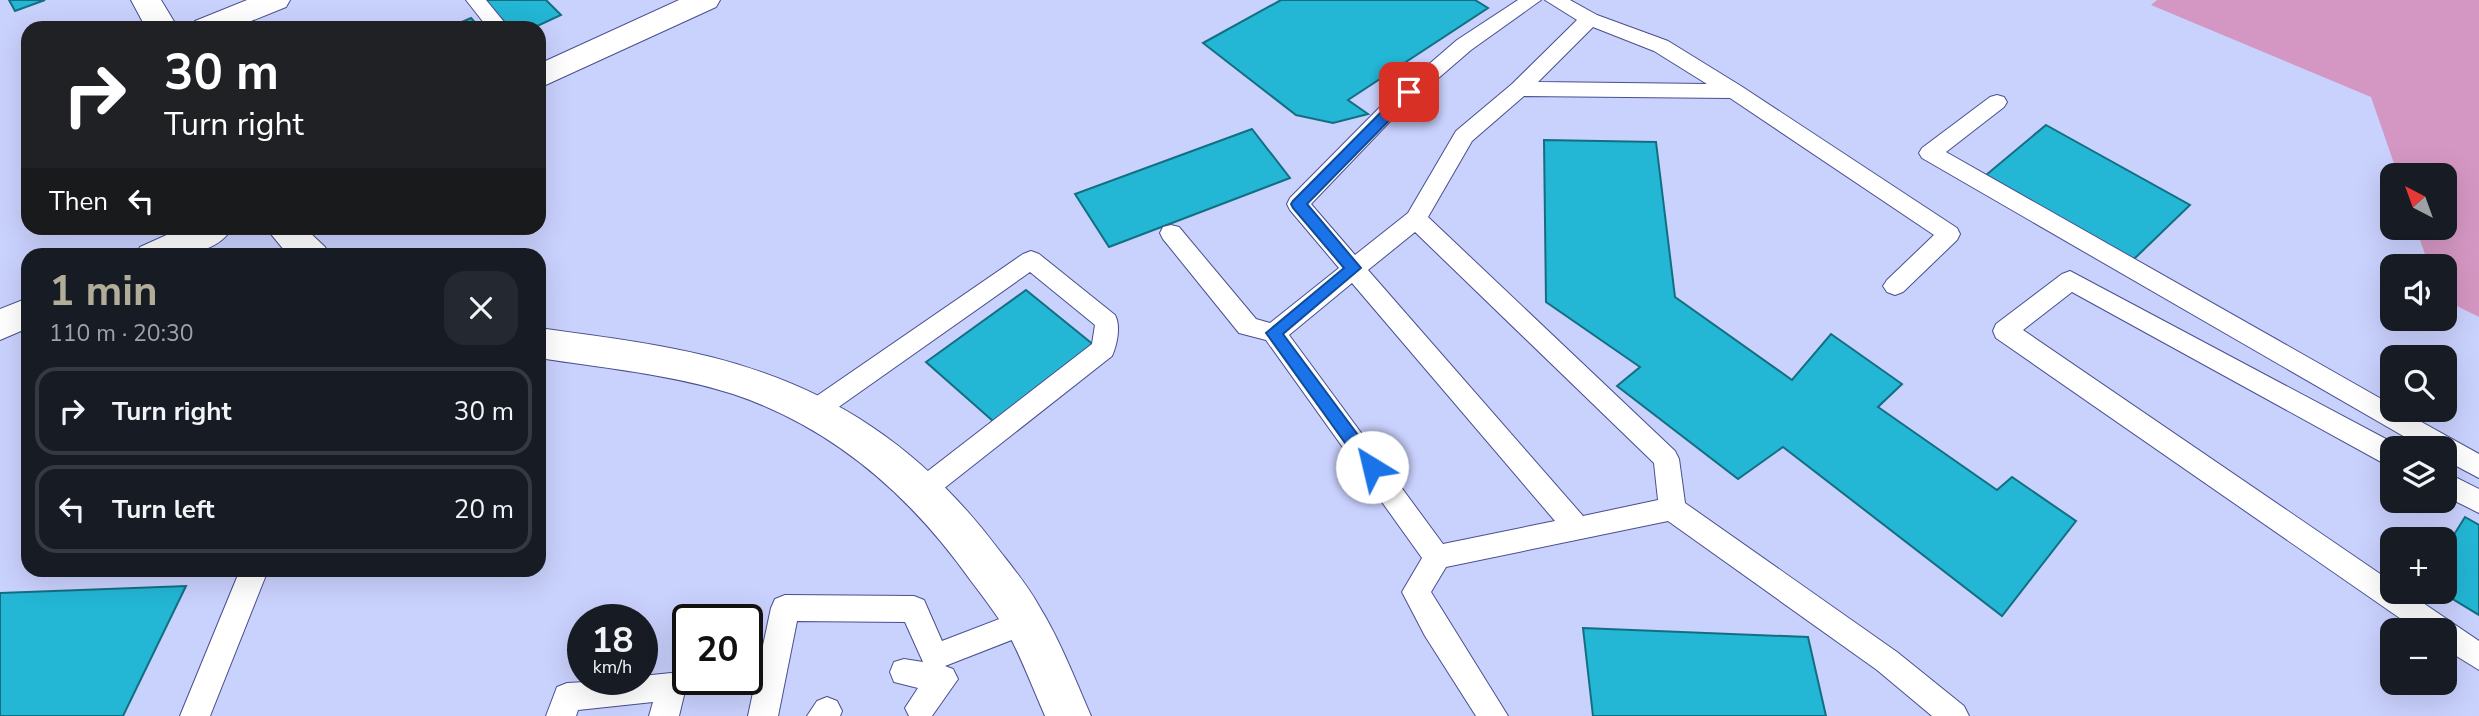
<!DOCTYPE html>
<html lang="en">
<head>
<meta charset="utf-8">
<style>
  :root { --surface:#171b24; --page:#242831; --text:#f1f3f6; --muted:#9ea1a6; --line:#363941; --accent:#b2ad98 }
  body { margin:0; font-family:"Nunito Sans",sans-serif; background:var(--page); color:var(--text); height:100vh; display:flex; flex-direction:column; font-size:26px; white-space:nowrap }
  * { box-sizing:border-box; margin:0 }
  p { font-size:23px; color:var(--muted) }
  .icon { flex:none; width:38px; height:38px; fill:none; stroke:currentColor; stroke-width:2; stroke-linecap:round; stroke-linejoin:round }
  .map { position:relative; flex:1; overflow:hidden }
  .panel { position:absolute; left:21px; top:248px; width:525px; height:329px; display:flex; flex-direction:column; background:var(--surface); border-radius:21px; box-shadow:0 7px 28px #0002 }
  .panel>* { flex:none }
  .guide { position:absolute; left:21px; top:21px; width:525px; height:214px; border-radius:21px; box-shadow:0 7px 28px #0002; background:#202124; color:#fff; overflow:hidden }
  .needle { width:46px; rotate:319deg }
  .fabs { position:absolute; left:2380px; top:163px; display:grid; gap:14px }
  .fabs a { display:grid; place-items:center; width:77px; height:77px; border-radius:14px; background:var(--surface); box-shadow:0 7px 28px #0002; font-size:35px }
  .speed { position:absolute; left:567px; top:604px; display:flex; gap:14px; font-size:35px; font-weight:700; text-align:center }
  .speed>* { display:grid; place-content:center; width:91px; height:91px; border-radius:50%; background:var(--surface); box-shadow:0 7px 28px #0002; line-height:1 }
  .speed small { font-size:18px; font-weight:400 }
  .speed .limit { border:4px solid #111; border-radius:10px; background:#fff; color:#111 }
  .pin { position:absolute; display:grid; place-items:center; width:60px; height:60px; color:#fff; margin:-30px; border-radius:14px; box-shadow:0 4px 10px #0006 }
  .me { position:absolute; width:77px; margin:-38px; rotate:324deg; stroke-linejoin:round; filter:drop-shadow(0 0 5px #0008) }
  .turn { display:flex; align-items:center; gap:24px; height:147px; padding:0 28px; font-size:32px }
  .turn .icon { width:91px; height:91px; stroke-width:2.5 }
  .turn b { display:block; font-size:49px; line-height:60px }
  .then { display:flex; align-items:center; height:66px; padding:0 28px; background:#0003; gap:14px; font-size:26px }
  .round { display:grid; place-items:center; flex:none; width:74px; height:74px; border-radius:21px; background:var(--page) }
  .overview { display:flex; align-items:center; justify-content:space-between; height:119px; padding:0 28px }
  h1 { font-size:42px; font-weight:700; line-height:52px; color:var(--accent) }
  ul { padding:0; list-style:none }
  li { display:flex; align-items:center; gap:21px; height:88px; margin:0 14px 10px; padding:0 14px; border:4px solid var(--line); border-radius:21px }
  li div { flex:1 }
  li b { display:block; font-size:26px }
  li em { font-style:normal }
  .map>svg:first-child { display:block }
</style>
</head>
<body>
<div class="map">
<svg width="2479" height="716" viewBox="0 0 2479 716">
  <rect width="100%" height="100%" fill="#c9d1fd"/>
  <path fill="#d497c3" d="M 2157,0 L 2479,0 L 2479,317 L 2445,300 L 2445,266 L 2429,266 L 2416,228 L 2445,228 L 2445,175 L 2398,175 L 2371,97 L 2151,5 Z"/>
  <path fill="#23b6d5" stroke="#146e82" stroke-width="2" d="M 9,0 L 45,0 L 15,11 Z
    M 484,0 L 546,0 L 561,15 L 533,28 L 510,28 Z
    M 1281,0 L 1475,0 L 1488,8 L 1348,100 L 1368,114 L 1333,123 L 1296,115 L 1203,43 Z
    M 471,18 L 480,28 L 448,28 Z
    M 2046,125 L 2190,205 L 2132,261 L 1986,175 Z
    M 1252,129 L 1290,178 L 1109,247 L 1075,194 Z
    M 1544,140 L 1656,142 L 1675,297 L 1792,380 L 1831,334 L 1902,384 L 1878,407 L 1997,490 L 2012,477 L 2076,521 L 2002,616 L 1783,447 L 1738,479 L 1617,386 L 1640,367 L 1546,302 Z
    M 1026,290 L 1095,346 L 994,422 L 926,362 Z
    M 2465,517 L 2479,525 L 2479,615 L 2441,592 L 2445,592 L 2445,549 Z
    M 186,586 L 123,716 L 0,716 L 0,593 Z
    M 1583,628 L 1808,637 L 1826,716 L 1593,716 Z"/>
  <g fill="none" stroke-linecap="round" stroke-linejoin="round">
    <g stroke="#494f90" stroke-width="2">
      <path id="lane" d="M 466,0 L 486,0 L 509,28 L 488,28 Z
        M 1518,0 L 1541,0 L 1471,50 L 1398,113 L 1311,204 L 1355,255 L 1408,213 L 1456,131 L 1512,84 L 1577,20 L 1545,0 L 1570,0 L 1597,15 L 1668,41 L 1741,86 L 1957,228 L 1960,234 L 1957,240 L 1903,292 L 1895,295 L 1887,292 L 1883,286 L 1887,280 L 1934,235 L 1730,98 L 1524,96 L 1472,141 L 1428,217 L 1675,451 L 1679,459 L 1685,503 L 1897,652 L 1964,706 L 1969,716 L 1932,716 L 1877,670 L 1668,521 L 1446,567 L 1431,592 L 1508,716 L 1476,716 L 1425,636 L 1402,592 L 1422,558 L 1266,340 L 1239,333 L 1163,239 L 1160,233 L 1163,227 L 1171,225 L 1179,227 L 1256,319 L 1270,323 L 1339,268 L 1290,210 L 1287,204 L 1290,198 L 1384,103 L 1457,40 ZM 1593,27 L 1654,51 L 1707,84 L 1538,82 ZM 1415,232 L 1654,463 L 1658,500 L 1583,516 L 1368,270 ZM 1352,283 L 1555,521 L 1443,544 L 1289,335 Z
        M 1997,95 L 2004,97 L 2007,102 L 2004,107 L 1946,152 L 2392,405 L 2392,410 L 2400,410 L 2479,454 L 2479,478 L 2445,460 L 2445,448 L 2424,448 L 1922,158 L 1919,153 L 1922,148 L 1990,97 Z
        M 1031,251 L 1039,254 L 1115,315 C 1121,326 1117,345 1112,356 L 933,497 L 924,500 L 915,497 L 911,489 L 915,481 L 1092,344 L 1095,325 L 1030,272 L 823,418 L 814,421 L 805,418 L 801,411 L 805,404 L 1023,254 Z
        M 2070,271 L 2401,447 L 2392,448 L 2392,466 L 2383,463 L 2072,292 L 2023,330 L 2392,582 L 2392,592 L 2407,592 L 2479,641 L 2479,670 L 2445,649 L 2445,630 L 2417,630 L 1996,338 L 1993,331 L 1996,324 L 2062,274 Z
        M 2445,472 L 2479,489 L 2479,513 L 2445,496 Z
        M 240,570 L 268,570 L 210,716 L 180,716 Z
        M 785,595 L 914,596 L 924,600 L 942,641 L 1025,609 L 1035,613 L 1039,622 L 1035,631 L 945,666 L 953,669 L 958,679 L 932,716 L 909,716 L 905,708 L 918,688 L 894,682 L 890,672 L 894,662 L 904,659 L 923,662 L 905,622 L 797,621 L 778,716 L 748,716 L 771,608 L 775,599 Z
        M 671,673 L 681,677 L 686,687 L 679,716 L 649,716 L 653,702 L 578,710 L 576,716 L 546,716 L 557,687 L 567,683 L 642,679 L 642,676 Z
        M 827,697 L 837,701 L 842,711 L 840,716 L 807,716 L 817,701 Z"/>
    </g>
    <g stroke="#494f90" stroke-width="2">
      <path id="street" d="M 131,0 L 161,0 L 178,28 L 146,28 Z
        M 247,0 L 290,0 L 286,7 L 234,28 L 190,28 L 195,21 Z
        M 266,228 L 305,228 L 325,247 L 330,256 L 289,256 Z
        M 539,328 C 597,336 655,343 711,357 C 834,388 923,449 999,550 C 1013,568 1028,586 1039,606 C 1060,640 1075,679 1091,716 L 1045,716 C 1033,689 1022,659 1008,633 C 997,615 984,598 971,581 C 910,495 834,428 733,394 C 670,374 603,368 539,358 Z"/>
    </g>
    <g stroke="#494f90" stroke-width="2">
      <path id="secondary" d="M 679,0 L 720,0 L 716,7 L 539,88 L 539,64 Z
        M 182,228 L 232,228 C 214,259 166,256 135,256 L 140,247 Z
        M 28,298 L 28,328 L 0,340 L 0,309 Z"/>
    </g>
    <use href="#lane" fill="#fff" fill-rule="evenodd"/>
    <use href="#street" fill="#fff" fill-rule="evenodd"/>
    <use href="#secondary" fill="#fff" fill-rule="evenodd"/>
  </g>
  <path fill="#1a73e8" stroke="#114b97" stroke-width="2" d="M 1409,88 L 1414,89 L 1414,95 L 1307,204 L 1361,268 L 1283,334 L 1378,462 L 1380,467 L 1378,472 L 1366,472 L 1266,333 L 1344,268 L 1293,208 L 1291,204 L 1293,201 L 1404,89 Z"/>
</svg>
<div class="fabs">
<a><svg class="needle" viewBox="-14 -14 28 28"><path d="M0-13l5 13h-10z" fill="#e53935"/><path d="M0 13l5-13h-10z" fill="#9ea1a6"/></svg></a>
<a><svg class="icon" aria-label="sound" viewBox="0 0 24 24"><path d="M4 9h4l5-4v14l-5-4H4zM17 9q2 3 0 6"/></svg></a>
<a><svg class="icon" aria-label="search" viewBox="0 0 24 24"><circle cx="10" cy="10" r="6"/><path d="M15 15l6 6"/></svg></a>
<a><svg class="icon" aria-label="layers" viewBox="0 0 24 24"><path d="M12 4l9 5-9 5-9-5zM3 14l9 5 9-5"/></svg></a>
<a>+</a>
<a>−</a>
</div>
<div class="speed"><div>18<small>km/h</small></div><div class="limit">20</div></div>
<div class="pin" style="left:1409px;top:92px;background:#d93025"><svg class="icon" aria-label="arrive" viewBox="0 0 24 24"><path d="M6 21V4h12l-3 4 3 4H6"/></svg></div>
<svg class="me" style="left:1372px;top:467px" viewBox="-20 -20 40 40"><circle r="19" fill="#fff"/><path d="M0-13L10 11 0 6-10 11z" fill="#1a73e8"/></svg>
<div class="guide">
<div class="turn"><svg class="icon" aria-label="right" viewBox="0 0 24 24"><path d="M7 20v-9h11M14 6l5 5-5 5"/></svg><div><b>30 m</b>Turn right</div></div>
<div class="then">Then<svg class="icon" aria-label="left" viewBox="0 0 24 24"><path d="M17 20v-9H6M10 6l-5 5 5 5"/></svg></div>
</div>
<section class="panel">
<div class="overview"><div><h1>1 min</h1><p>110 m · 20:30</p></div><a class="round"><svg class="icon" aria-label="close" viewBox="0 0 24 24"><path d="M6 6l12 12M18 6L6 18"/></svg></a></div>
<ul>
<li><svg class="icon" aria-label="right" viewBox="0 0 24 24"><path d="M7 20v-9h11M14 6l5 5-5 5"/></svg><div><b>Turn right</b></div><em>30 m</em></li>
<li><svg class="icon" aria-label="left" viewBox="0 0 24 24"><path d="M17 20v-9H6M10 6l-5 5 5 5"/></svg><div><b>Turn left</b></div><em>20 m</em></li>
</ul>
</section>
</div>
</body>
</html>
